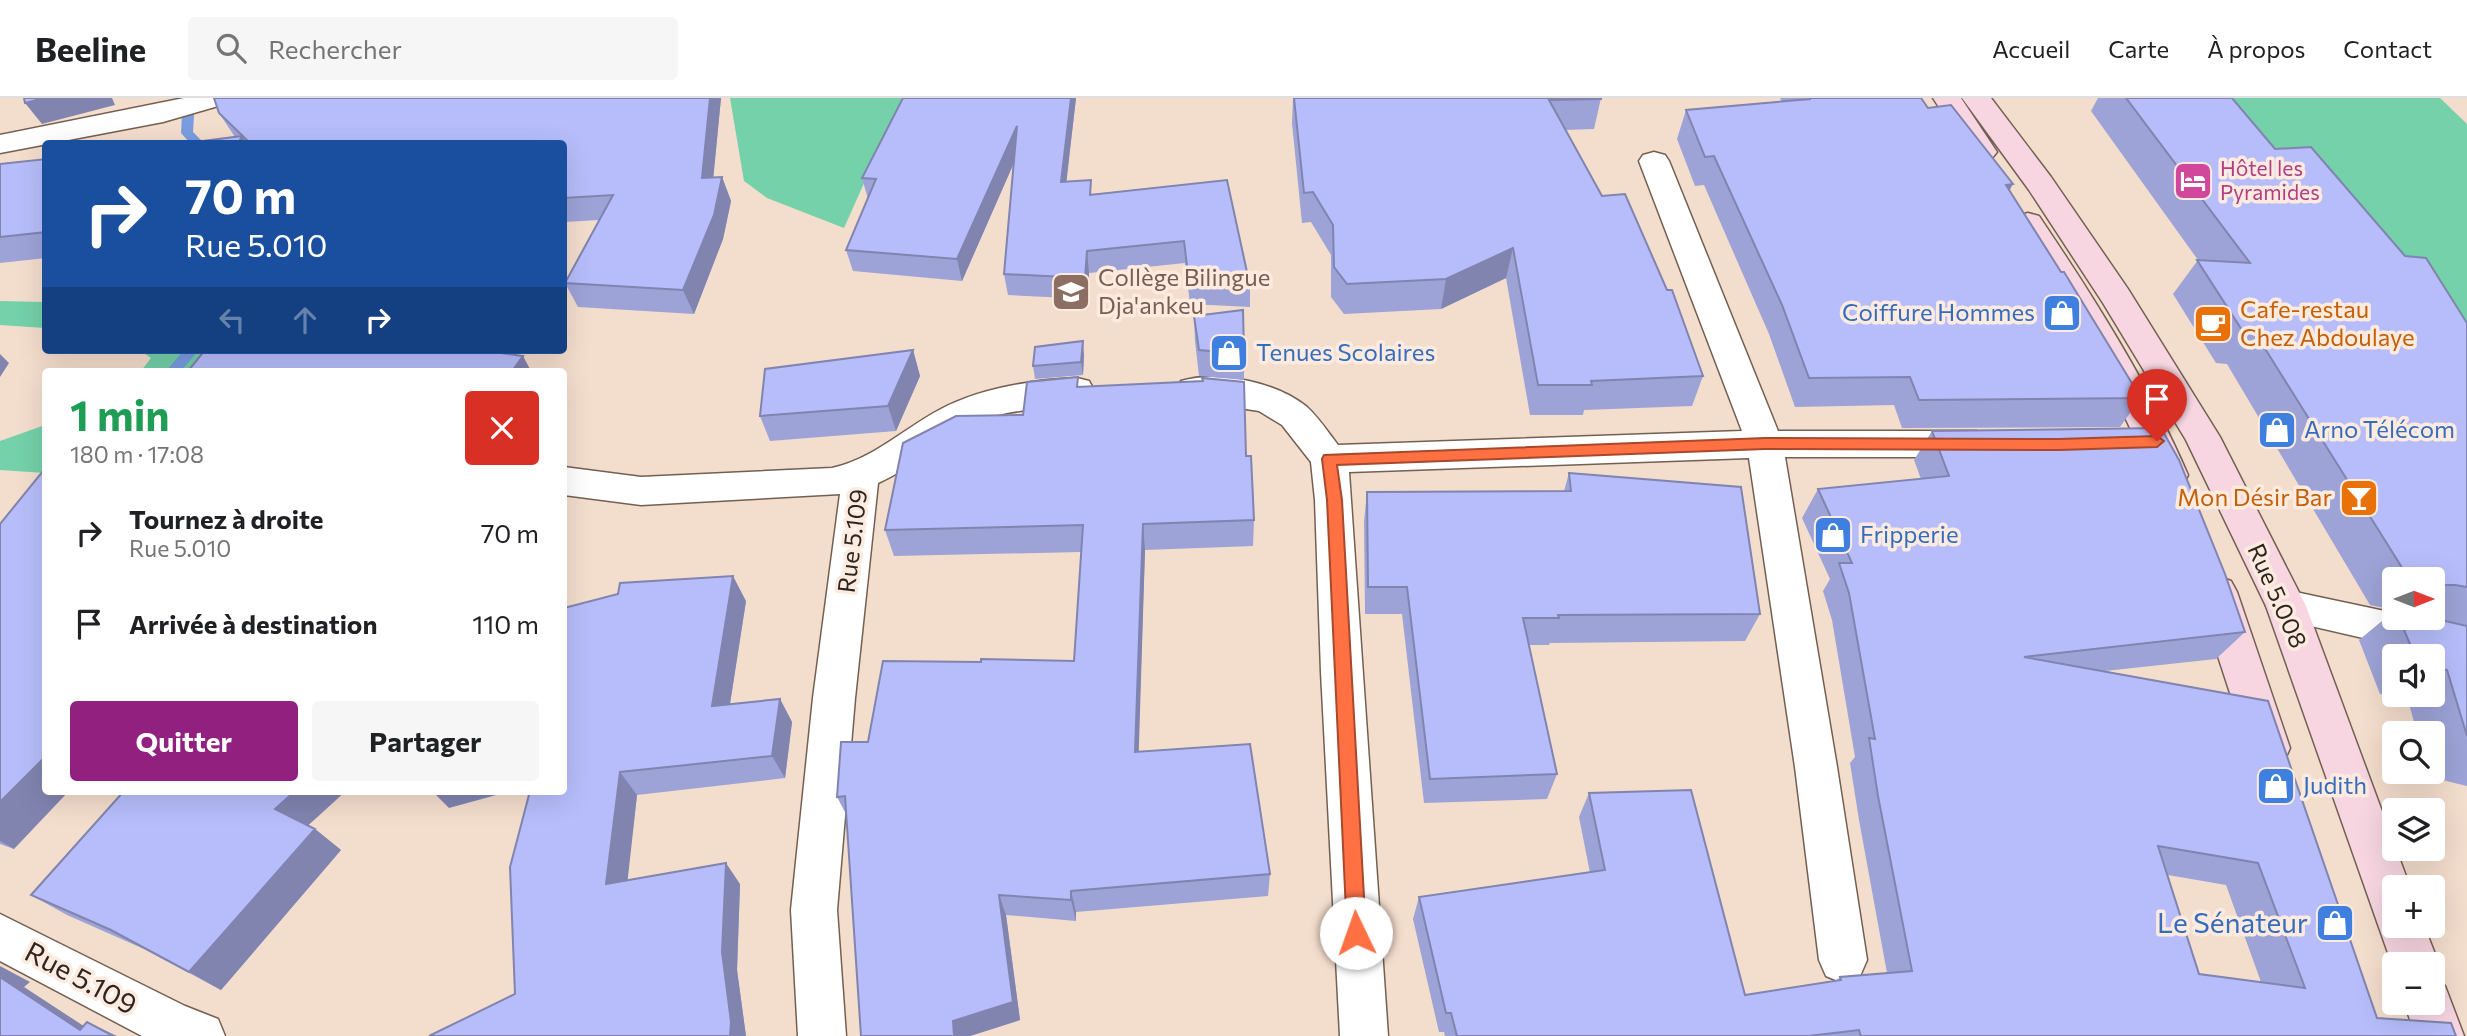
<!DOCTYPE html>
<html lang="fr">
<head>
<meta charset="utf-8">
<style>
  :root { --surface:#fff; --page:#f6f6f6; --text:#202124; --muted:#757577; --line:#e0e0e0; --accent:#92207f }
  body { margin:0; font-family:Commissioner,sans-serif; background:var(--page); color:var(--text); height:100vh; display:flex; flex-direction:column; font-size:26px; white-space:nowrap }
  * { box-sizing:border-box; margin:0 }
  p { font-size:23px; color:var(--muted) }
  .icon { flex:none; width:38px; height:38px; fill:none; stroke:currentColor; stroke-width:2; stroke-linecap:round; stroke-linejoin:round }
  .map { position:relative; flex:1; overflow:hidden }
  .side { position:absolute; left:42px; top:270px; width:525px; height:427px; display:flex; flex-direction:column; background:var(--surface); border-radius:7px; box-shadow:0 7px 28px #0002 }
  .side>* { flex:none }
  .hud { position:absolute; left:42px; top:42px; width:525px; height:214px; border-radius:7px; box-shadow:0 7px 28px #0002; background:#1a4fa0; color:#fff; overflow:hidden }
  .needle { width:46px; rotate:90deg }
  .controls { position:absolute; left:2382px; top:469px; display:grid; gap:14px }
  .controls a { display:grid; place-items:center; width:63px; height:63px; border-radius:7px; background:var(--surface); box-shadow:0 7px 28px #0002; font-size:35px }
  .pin { position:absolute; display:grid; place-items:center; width:60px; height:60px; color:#fff; margin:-72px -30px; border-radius:50% 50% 50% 0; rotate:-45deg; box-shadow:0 0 7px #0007 }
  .pin .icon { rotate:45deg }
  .me { position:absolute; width:77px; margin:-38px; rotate:357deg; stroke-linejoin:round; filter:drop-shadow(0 0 5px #0008) }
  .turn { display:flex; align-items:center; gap:24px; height:147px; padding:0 28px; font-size:32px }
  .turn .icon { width:91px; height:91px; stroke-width:2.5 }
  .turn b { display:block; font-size:49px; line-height:60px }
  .lanes { display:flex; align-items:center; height:66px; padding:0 28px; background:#0003; justify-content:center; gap:35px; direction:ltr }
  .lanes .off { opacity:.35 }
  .round { display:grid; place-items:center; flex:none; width:74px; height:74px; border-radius:7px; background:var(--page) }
  .head { display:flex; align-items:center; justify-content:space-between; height:119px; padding:0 28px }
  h1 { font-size:42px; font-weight:700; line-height:52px; color:#1e9e55 }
  .primary-button { display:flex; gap:14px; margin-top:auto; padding:14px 28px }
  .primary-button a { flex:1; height:80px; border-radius:7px; background:var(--accent); color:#fff; font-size:28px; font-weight:700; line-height:80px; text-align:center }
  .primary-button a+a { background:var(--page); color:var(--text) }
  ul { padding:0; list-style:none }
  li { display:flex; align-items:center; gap:21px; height:91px; padding:0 28px }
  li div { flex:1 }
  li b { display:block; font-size:26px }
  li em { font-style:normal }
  header { display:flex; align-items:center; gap:42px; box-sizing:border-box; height:98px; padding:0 35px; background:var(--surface); border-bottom:2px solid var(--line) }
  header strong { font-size:33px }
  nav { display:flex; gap:38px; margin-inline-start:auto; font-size:24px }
  .search { width:490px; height:63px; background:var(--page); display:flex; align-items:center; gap:18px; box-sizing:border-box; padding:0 24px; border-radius:7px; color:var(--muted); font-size:26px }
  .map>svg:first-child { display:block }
</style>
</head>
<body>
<header>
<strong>Beeline</strong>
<div class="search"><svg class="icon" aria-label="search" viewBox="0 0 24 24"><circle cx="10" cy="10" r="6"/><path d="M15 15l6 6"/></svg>Rechercher</div>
<nav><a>Accueil</a><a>Carte</a><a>À propos</a><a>Contact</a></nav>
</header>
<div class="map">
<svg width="2467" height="938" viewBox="0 0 2467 938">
  <rect width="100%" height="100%" fill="#f3ddcd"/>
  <path fill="#74d1a9" d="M 730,0 L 902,0 L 844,130 L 767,100 L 744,83 Z
    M 2231,0 L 2440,0 L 2467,26 L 2467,245 L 2321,118 Z
    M 0,203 L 45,204 L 45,230 L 0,227 Z
    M 140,252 L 224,252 L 201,273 L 141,273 L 151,260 Z
    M 45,327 L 45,375 L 0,372 L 0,343 Z"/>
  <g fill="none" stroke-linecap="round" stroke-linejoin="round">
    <path fill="#7a9ce0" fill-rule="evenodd" d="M 183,0 L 195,0 L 193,34 L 205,46 L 191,46 L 181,35 Z
      M 184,252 L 199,252 L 181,273 L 166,273 Z"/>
    <g stroke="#736052" stroke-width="3">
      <path id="minor" d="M 184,0 L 229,0 L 225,6 L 163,24 L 0,55 L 0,37 Z
        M 1654,54 L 1665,57 L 1669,63 L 1778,333 L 1976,333 L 1989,337 L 1994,346 L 1989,355 L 1976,359 L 1785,359 L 1837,669 L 1867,862 L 1860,878 L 1843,885 L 1826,878 L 1819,862 L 1795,669 L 1749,360 L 1349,374 L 1388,938 L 1340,938 L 1321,574 L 1315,402 L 1311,364 L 1282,327 L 1259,313 L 1181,301 L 1176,292 L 1181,283 C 1218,272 1277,284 1307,309 C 1319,320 1328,334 1338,347 L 1742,333 L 1639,63 L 1643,57 Z
        M 1077,280 L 1089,283 L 1094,292 L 1089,301 C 1052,312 1011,309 974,325 C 940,341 913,370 878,385 L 855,600 L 837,812 L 846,938 L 798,938 L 791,812 L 813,600 L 840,396 L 641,407 L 564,397 L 564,369 L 641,379 L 832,370 C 875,360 903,331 941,311 C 981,290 1032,282 1077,280 Z
        M 2286,492 L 2394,515 L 2394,520 L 2417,520 L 2467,530 L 2467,564 L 2272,519 L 2266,508 L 2272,497 Z
        M 0,816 L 185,908 L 218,921 L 225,938 L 142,938 L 0,863 Z"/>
    </g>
    <g stroke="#736052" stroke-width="3">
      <path id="secondary" d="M 1933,0 L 1961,0 L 1997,54 L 1992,60 L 1982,63 L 1972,60 Z
        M 1962,0 L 1991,0 L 2051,79 L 2128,191 L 2220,339 L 2306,508 L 2410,789 L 2394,789 L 2394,828 L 2424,828 L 2439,866 L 2432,880 L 2432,866 L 2394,866 L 2394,872 L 2266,508 L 2186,342 L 2103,205 L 2029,92 Z
        M 2028,115 L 2039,118 C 2095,201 2148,285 2188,377 L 2183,387 L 2170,391 L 2157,387 L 2106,279 L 2012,125 L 2017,118 Z
        M 2217,478 L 2231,483 L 2237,494 L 2290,650 L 2284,663 L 2269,669 L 2254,663 L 2248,650 L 2197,494 L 2203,483 Z
        M 2432,883 L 2445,888 L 2464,938 L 2416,938 L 2404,905 L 2432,905 Z"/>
    </g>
    <use href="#minor" fill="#fff" fill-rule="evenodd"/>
    <use href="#secondary" fill="#f7d6e1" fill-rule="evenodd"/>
  </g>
  <path fill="#9da3d7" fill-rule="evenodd" d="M 214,0 L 721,0 L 713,80 L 722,79 L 731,103 L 723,141 L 694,216 L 578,209 L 565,185 L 599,122 L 564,124 L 564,46 L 179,46 L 235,39 L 219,15 Z
    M 903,0 L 1076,0 L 1066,84 L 1093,96 L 1227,82 L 1250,188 L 1250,209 L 1190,206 L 1185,165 L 1089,175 L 1088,201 L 1008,197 L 1004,176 L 1014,64 L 962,183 L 853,173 L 846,152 L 868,101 L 862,80 Z
    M 1293,0 L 1601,0 L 1594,31 L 1565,32 L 1703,278 L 1692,308 L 1584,312 L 1583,317 L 1530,317 L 1506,180 L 1441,211 L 1344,216 L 1331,199 L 1331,157 L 1311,124 L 1302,125 L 1292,25 Z
    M 1780,0 L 1921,0 L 1928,10 L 2009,93 L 2141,300 L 2120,329 L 1902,330 L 1894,307 L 1795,309 L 1769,236 L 1704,87 L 1695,88 L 1677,41 L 1686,12 L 1782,3 Z
    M 2098,0 L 2232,0 L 2275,51 L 2405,158 L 2467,225 L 2467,688 L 2430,679 L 2428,674 L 2432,674 L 2432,635 L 2417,635 L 2408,602 L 2380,596 L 2359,542 L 2394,513 L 2394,520 L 2432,520 L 2432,481 L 2394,481 L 2394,512 L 2370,507 L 2227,266 L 2216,265 L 2173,196 L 2198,162 L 2091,13 ZM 2394,558 L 2432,558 L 2432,597 L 2394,597 Z
    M 46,61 L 46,160 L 0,165 L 0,66 Z
    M 1194,218 L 1244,256 L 1244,282 L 1199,278 L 1195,243 Z
    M 913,252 L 920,278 L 896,333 L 770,343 L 760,318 Z
    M 1084,257 L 1083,277 L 1035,281 L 1033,268 Z
    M 1079,289 L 1246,358 L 1254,422 L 1253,448 L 1145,452 L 1138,654 L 1270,776 L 1268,798 L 1076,814 L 1076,823 L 1006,817 L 1020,922 L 970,938 L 861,938 L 846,716 L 837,699 L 868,644 L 981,564 L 1074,563 L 1081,454 L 894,458 L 885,432 L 1023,317 Z
    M 1932,333 L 2245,534 L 2216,561 L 2105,573 L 2268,603 L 2377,920 L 2456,938 L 1445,938 L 1444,934 L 1439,934 L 1413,821 L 1419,799 L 1590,775 L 1579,719 L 1589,695 L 1745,897 L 1836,883 L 1840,879 L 1887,875 L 1859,722 L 1850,665 L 1855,659 L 1832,522 L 1823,493 L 1830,481 L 1802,420 L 1818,391 L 1921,381 L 1914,362 ZM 2168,777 L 2226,787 L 2261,884 L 2199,876 Z
    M 1569,375 L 1760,516 L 1745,543 L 1550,545 L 1549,547 L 1529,547 L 1557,676 L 1547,701 L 1424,705 L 1402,516 L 1365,516 L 1364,423 L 1367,394 L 1564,393 Z
    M 0,426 L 14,751 L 0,746 Z
    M 746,503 L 730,606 L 780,601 L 792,624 L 785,680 L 637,697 L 627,782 L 740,786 L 737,872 L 746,938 L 429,938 L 515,896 L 530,693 Z
    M 308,727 L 315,731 L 341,752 L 221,892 L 144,851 L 67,817 L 31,797 Z"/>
  <path fill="#8084af" d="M 44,0 L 112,0 L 115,7 L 42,26 L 25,5 Z
    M 710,0 L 721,0 L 711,104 L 702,80 Z
    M 1071,0 L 1076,0 L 1064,105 L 1061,84 Z
    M 1017,28 L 1021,49 L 962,183 L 957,161 Z
    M 242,38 L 247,46 L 238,46 Z
    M 722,79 L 731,103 L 723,141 L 694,216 L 683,192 Z
    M 2013,86 L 1997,115 L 2006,87 Z
    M 1513,150 L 1506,180 L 1441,211 L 1446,181 Z
    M 1087,153 L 1089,175 L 1088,201 L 1085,180 Z
    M 1083,243 L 1084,257 L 1083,277 L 1081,264 Z
    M 913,252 L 920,278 L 896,333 L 888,308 Z
    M 0,256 L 9,265 L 0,279 Z
    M 523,258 L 531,273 L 512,273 Z
    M 1143,426 L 1145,452 L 1138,678 L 1135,654 Z
    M 733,478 L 746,503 L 726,631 L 712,608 Z
    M 780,601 L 792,624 L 785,680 L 772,658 Z
    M 46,658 L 46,693 L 69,693 L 14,751 L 0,743 L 0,704 Z
    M 620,674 L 637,697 L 625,806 L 606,786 Z
    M 295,693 L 346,693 L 302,733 L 275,711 Z
    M 432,693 L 511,693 L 449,710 Z
    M 315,731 L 341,752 L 221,892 L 189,874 Z
    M 726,765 L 740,786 L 737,872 L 746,938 L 730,938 L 722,854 Z
    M 1071,793 L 1076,814 L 1076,823 L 1071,802 Z
    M 999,797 L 1006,817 L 1020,922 L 970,938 L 954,938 L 953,923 Z
    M 0,868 L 30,884 L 24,889 L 99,938 L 80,932 L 0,879 Z
    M 87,924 L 117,938 L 113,938 Z"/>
  <path fill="#b7bdfa" stroke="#8084af" stroke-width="2" fill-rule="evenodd" d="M 24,0 L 44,0 L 25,5 Z
    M 214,0 L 710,0 L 702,80 L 722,79 L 714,117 L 683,192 L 565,185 L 613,97 L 564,100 L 564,46 L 251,46 L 219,15 Z
    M 903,0 L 1071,0 L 1061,84 L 1091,82 L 1090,97 L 1227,82 L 1250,188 L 1189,185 L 1184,143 L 1087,153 L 1085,180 L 1004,176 L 1017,28 L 957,161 L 846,152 L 876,81 L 862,80 Z
    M 1294,0 L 1601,0 L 1601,1 L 1549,2 L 1602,98 L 1625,96 L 1667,192 L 1672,192 L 1703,278 L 1591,283 L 1592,287 L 1538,287 L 1513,150 L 1446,181 L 1347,186 L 1334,169 L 1333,127 L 1313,94 L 1304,95 Z
    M 1810,0 L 1921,0 L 1928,10 L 1951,7 L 2013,86 L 2006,87 L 2061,174 L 2064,174 L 2141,300 L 1919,302 L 1910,279 L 1809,280 L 1782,207 L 1714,58 L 1705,59 L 1686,12 L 1810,1 Z
    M 2126,0 L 2232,0 L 2275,51 L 2311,49 L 2405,158 L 2426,160 L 2467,225 L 2467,489 L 2455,487 L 2434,487 L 2432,481 L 2406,476 L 2254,233 L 2242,232 L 2197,162 L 2250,165 Z
    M 242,38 L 238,46 L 179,46 Z
    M 46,61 L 46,134 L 0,139 L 0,66 Z
    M 1243,212 L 1244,256 L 1199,252 L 1194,218 Z
    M 1083,243 L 1081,264 L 1033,268 L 1035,249 Z
    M 205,252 L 479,252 L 523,258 L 512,273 L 188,273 Z
    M 913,252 L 888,308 L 760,318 L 765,271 Z
    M 1078,279 L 1077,289 L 1203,283 L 1202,280 L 1244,284 L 1246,358 L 1251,358 L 1254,422 L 1143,426 L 1135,654 L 1250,646 L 1270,776 L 1071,793 L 1071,802 L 999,797 L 1013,904 L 953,923 L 954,938 L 861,938 L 845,698 L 837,699 L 841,644 L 868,644 L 883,563 L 981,564 L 981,561 L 1074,563 L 1083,427 L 885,432 L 903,345 L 956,318 L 1023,317 L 1027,284 Z
    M 2161,330 L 2179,362 L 2225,476 L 2245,534 L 2024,559 L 2268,603 L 2377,920 L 2451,925 L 2456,938 L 1861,938 L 1859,932 L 1808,938 L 1457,938 L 1451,915 L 1446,915 L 1419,799 L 1605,772 L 1589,695 L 1691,692 L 1745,897 L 1841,882 L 1840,879 L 1912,873 L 1878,698 L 1869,640 L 1875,641 L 1849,495 L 1839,465 L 1852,465 L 1818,391 L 1949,378 L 1932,333 ZM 2158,748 L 2258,765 L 2305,890 L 2199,876 Z
    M 43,373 L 46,373 L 46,658 L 0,704 L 0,426 Z
    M 1569,375 L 1741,389 L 1760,516 L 1558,517 L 1559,520 L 1523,520 L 1557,676 L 1430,681 L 1407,489 L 1368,489 L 1367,394 L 1571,393 Z
    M 733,478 L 712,608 L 780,601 L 772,658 L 620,674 L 606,786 L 726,765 L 722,854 L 731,924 L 730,938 L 429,938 L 515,896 L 510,769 L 530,693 L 564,693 L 564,510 L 618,496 L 620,485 Z
    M 2399,520 L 2432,520 L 2467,528 L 2467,638 L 2447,572 L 2432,570 L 2432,558 L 2415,558 Z
    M 124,693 L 295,693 L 275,711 L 315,731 L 189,874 L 111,832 L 31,797 Z
    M 0,879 L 80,932 L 87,924 L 113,938 L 0,938 Z"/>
  <path fill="#ff7043" stroke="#a6492c" stroke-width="2" d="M 2157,338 L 2164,343 L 2157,349 L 2059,352 L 1765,351 L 1337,367 L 1342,402 L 1366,835 L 1363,842 L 1356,844 L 1350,842 L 1347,835 L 1327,402 L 1322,361 L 1324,357 L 1765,340 L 2059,341 Z"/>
  <defs>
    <g id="hotel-square" transform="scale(2.0125)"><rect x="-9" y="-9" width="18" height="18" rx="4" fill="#d1479c" stroke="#fdebdf"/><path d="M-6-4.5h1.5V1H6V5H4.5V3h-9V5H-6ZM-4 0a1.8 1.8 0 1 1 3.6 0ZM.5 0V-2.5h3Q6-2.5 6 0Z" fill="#fff"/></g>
    <g id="school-square" transform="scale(2.0125)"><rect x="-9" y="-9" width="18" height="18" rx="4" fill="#8d6e63" stroke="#fdebdf"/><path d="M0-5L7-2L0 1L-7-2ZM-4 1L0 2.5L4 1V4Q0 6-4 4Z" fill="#fff"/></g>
    <g id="shop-square" transform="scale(2.0125)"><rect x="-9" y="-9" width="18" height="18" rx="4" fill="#3f7fe0" stroke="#fdebdf"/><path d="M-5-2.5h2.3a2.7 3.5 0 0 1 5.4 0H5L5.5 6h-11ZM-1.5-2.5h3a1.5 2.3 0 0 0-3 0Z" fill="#fff"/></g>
    <g id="cafe-square" transform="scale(2.0125)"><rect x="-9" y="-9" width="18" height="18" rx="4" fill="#e8710a" stroke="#fdebdf"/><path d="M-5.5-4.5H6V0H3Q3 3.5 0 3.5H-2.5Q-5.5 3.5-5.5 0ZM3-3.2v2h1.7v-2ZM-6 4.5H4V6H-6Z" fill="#fff"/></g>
    <g id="bar-square" transform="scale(2.0125)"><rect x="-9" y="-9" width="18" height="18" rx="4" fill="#e8710a" stroke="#fdebdf"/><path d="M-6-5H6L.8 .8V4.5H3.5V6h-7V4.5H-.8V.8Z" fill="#fff"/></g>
  </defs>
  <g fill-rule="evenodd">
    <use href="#hotel-square" x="2193" y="83"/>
    <use href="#school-square" x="1071" y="194"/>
    <use href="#shop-square" x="2062" y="215"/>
    <use href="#cafe-square" x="2213" y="226"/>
    <use href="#shop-square" x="1229" y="255"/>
    <use href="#shop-square" x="2277" y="332"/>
    <use href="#bar-square" x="2359" y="400"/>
    <use href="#shop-square" x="1833" y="437"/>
    <use href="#shop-square" x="2276" y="688"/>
    <use href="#shop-square" x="2335" y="825"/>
  </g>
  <g text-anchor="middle" stroke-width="7" stroke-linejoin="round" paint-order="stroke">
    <g font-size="21" fill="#b23c85" stroke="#fdebdf" text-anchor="start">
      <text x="2220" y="78">Hôtel les<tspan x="2220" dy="24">Pyramides</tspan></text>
    </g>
    <g font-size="24" fill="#785e54" stroke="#fdebdf" text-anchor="start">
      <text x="1098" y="188">Collège Bilingue<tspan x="1098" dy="28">Dja'ankeu</tspan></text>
    </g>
    <g font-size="24" fill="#c56008" stroke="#fdebdf" text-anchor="start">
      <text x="2240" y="220">Cafe-restau<tspan x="2240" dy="28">Chez Abdoulaye</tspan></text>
      <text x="2332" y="408" text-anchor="end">Mon Désir Bar</text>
    </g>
    <g font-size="24" fill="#366cbe" stroke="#fdebdf" text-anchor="start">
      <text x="2035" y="223" text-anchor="end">Coiffure Hommes</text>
      <text x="1256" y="263">Tenues Scolaires</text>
      <text x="2304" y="340">Arno Télécom</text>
      <text x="1860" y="445">Fripperie</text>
      <text x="2303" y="696">Judith</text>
    </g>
    <g font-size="24" fill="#2e2520" stroke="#fdebdf">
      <text transform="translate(853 443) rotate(-83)" y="8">Rue 5.109</text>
      <text transform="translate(2277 498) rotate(66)" y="8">Rue 5.008</text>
    </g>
    <g font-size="28" fill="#366cbe" stroke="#fdebdf" text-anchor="end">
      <text x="2308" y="835">Le Sénateur</text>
    </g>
    <g font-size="28" fill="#2e2520" stroke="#fdebdf">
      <text transform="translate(81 880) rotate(28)" y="10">Rue 5.109</text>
    </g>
  </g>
</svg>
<div class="controls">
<a><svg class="needle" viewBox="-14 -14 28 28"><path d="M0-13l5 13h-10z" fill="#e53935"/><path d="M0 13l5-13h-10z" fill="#757577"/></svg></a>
<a><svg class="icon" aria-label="sound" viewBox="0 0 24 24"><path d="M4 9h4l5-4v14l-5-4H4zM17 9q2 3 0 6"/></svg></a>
<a><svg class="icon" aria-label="search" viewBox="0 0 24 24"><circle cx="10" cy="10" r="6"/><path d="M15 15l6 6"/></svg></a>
<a><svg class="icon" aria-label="layers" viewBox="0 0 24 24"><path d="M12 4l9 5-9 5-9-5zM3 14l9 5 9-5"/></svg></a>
<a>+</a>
<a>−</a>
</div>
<div class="pin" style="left:2157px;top:343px;background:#d93025"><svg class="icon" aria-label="arrive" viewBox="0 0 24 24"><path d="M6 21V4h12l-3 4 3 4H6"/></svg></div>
<svg class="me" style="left:1356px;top:835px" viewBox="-20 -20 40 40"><circle r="19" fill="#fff"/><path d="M0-13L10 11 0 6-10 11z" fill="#ff7043"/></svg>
<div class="hud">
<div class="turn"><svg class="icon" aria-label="right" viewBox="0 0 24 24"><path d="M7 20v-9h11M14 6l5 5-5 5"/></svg><div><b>70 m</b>Rue 5.010</div></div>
<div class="lanes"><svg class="icon off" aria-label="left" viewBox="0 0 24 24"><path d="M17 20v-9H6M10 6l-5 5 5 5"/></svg><svg class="icon off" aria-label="ahead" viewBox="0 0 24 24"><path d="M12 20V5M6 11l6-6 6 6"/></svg><svg class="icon" aria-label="right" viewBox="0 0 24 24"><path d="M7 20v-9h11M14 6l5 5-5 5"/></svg></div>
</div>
<section class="side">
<div class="head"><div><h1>1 min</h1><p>180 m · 17:08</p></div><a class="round" style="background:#d93025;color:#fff"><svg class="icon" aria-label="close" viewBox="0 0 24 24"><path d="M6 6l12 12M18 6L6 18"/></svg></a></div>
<ul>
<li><svg class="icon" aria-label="right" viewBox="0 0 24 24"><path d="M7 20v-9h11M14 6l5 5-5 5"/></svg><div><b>Tournez à droite</b><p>Rue 5.010</p></div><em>70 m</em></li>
<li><svg class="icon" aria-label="arrive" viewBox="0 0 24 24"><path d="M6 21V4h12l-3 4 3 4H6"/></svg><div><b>Arrivée à destination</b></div><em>110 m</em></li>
</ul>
<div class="primary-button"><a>Quitter</a><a>Partager</a></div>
</section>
</div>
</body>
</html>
